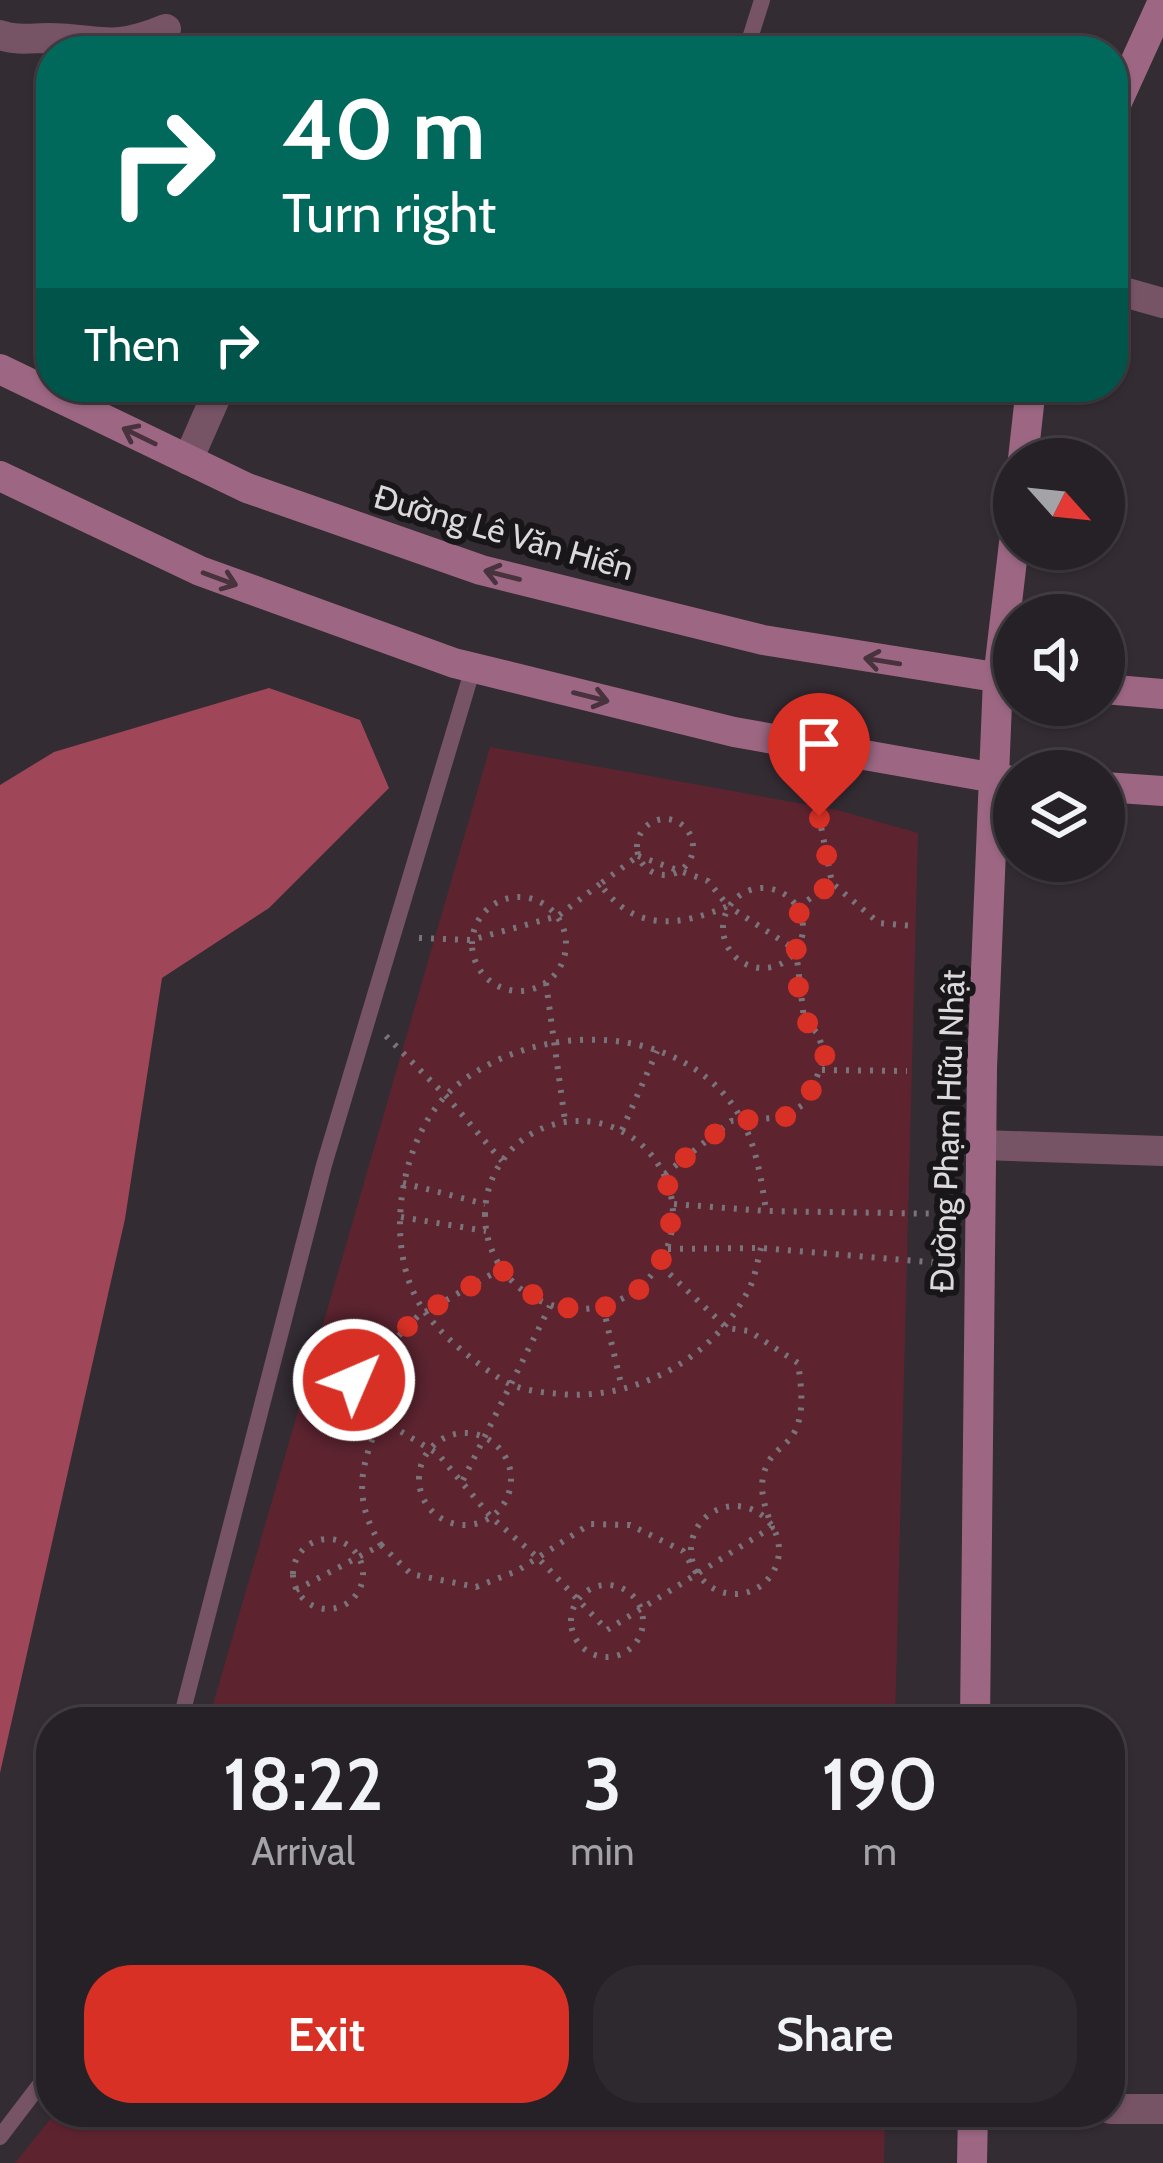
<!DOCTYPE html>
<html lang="en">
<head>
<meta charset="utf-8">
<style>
  :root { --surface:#262126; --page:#2e292e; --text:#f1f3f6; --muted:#a4a3a7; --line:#423e43; --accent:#d93025 }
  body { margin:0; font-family:Cabin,sans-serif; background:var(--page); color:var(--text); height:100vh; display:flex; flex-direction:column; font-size:45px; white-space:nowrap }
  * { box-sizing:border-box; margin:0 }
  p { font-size:39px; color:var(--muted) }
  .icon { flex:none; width:66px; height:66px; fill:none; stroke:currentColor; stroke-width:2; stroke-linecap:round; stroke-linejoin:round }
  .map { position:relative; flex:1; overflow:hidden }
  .sheet { position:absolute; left:36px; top:1707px; width:1089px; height:420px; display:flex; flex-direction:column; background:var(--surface); border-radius:48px; box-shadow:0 3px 9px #0004,0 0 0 3px var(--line) }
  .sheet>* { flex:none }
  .top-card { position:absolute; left:36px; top:36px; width:1092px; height:366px; border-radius:48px; box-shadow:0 3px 9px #0004,0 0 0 3px var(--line); background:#00695c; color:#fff; overflow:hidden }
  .needle { width:78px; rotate:117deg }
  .tools { position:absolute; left:993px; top:438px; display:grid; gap:24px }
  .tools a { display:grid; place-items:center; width:132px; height:132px; border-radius:50%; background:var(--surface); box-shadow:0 3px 9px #0004,0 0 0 3px var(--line); font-size:60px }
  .pin { position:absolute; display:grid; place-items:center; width:102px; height:102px; color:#fff; margin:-123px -51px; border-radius:50% 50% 50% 0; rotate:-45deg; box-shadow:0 0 12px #0007 }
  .pin .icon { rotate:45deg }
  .me { position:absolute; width:132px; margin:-66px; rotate:45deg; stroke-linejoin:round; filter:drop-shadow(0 0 9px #0008) }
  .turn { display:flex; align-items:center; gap:42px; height:252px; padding:0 48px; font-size:54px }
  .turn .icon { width:156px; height:156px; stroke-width:2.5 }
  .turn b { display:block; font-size:84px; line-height:102px }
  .then { display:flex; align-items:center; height:114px; padding:0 48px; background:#0003; gap:24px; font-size:45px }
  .eta { display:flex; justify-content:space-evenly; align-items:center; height:204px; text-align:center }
  .eta b { font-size:72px; font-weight:600; line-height:84px }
  .action { display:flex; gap:24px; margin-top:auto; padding:24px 48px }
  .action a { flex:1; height:138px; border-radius:48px; background:var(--accent); color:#fff; font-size:48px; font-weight:600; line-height:138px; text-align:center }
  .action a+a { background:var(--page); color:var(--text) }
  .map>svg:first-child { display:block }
</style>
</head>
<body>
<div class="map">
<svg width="1163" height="2163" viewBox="0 0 1163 2163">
  <rect width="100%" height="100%" fill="#332c33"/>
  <path fill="#5d2430" d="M 490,747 L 837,810 L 918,833 L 895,1722 L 208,1722 Z
    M 56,2112 L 885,2112 L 884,2163 L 15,2163 Z"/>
  <path fill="#9f4759" d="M 269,688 L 360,720 L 389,788 L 269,908 L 162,978 L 125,1219 L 0,1773 L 0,785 L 54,752 Z"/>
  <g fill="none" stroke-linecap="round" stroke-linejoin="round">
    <path stroke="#7a747a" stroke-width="6" stroke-dasharray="3 9" stroke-linecap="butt" d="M 819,816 L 832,883 L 879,923 L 913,926
      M637 847a28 28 0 1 1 56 0a28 28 0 1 1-56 0Z
      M 638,856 L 708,881 L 728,906 C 679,927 634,932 600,884 Z
      M723 928a40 40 0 1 1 80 0a40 40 0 1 1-80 0Z
      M472 944a47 47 0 1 1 94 0a47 47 0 1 1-94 0Z
      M 798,907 L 832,883
      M 419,938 L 471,940 L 558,916 L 600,884
      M 546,983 L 565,1121
      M 386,1036 L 446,1096 L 502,1161
      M 822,1070 L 907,1071
      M485 1215a94 94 0 1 1 188 0a94 94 0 1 1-188 0Z
      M 622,1130 L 657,1051
      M 665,1174 L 731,1121 L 785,1117 L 804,1104 L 811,1092 L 825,1056 L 818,1034 L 804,1019 L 796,950 L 728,906
      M 403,1183 L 485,1204
      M 674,1204 L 766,1211 L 952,1214
      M 401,1217 L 486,1231
      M 761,1248 C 757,1262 755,1279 748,1291 C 713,1359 634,1401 560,1394 C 538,1392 517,1390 499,1378 C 473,1361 443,1337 425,1312 C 380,1251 399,1133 456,1086 C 529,1026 656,1020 723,1093 C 753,1126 760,1169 766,1211
      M 668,1249 L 761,1248 L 952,1264
      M 501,1269 L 418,1316 L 341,1395 L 438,1454 L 491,1517 L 537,1557 L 607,1630 L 772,1527 C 764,1504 756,1484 769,1461 C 776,1449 789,1444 795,1431 C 805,1411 801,1384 798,1363 L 749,1331 L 727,1328 L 660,1265
      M 603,1307 L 622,1388
      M419 1479a46 46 0 1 1 92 0a46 46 0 1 1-92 0Z
      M 463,1480 L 550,1306
      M691 1550a44 44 0 1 1 88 0a44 44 0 1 1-88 0Z
      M293 1574a35 35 0 1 1 70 0a35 35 0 1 1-70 0Z
      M 381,1545 L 411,1574 L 476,1587 L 517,1571 L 590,1524 L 630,1525 L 683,1551 L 697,1574
      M571 1621a36 36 0 1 1 72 0a36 36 0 1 1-72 0Z
      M 296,1590 L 381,1545 C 340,1480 376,1443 393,1381 L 379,1355"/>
    <path stroke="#765365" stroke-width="16" d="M 746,51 L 762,0
      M 180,1722 L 324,1165 L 473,668
      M 0,2137 L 51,2070"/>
    <path stroke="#765365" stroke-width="30" d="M 0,35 C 16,41 32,38 49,38 C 103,39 110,52 166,29
      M 1113,289 L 1163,303
      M 188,460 L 220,387
      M 982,1145 L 1163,1151
      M 1110,2109 L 1163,2109"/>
    <path stroke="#9d6783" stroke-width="30" d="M 1113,111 L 1163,1
      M 0,369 L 247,488 L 481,570 L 763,640 L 1014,680
      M 1023,459 L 1031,387
      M 0,476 L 200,571 L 454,663 L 734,732 L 1012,781
      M 1104,689 L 1163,694
      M 1104,787 L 1163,791
      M 975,1722 L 982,1068 L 998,679 L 1014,543
      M 972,2163 L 973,2112"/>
  </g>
  <defs><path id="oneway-shaft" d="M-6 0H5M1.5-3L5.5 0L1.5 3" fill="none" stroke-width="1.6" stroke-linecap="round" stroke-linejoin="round" transform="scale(3)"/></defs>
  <g stroke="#47323e">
    <use href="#oneway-shaft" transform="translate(139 436) rotate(-154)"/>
    <use href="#oneway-shaft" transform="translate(502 575) rotate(-166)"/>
    <use href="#oneway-shaft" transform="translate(220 579) rotate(20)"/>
    <use href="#oneway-shaft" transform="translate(882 661) rotate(-171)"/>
    <use href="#oneway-shaft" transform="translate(591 697) rotate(14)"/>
  </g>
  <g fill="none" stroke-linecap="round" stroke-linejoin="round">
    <path stroke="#d93025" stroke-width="21" stroke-dasharray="0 37.8" d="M 354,1380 L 418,1316 L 501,1269 C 585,1357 698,1290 665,1174 L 731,1121 L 785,1117 L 804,1104 L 822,1070 L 825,1056 L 818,1034 L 804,1019 L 799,996 L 796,950 L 803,929 L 798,908 L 832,883 L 819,816"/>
  </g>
  <g text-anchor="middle" stroke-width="12" stroke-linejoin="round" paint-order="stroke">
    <g font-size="33" fill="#dcd8dc" stroke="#191619">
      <text transform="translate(504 532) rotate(16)" y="12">Đường Lê Văn Hiến</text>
      <text transform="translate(947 1131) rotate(-88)" y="12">Đường Phạm Hữu Nhật</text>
    </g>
  </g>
</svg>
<div class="tools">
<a><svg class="needle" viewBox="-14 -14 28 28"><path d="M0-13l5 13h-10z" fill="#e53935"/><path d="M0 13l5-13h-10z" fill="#a4a3a7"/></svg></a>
<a><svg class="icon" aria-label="sound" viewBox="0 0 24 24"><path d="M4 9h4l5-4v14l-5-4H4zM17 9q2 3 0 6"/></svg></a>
<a><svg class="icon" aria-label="layers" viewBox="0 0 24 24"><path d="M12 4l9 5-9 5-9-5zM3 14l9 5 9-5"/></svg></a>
</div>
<div class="pin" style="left:819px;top:816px;background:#d93025"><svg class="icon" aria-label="arrive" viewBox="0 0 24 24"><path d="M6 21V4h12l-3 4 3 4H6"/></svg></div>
<svg class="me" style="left:354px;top:1380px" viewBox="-20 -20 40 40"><circle r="17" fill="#d93025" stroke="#fff" stroke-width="3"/><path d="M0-11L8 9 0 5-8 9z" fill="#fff"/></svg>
<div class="top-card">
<div class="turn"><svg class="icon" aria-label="right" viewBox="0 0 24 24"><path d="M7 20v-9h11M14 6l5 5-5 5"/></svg><div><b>40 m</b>Turn right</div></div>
<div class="then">Then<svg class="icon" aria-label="right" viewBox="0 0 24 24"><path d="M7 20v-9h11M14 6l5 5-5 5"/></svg></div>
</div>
<section class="sheet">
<div class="eta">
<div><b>18:22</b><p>Arrival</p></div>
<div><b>3</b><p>min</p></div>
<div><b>190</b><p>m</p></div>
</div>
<div class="action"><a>Exit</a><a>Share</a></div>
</section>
</div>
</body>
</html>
